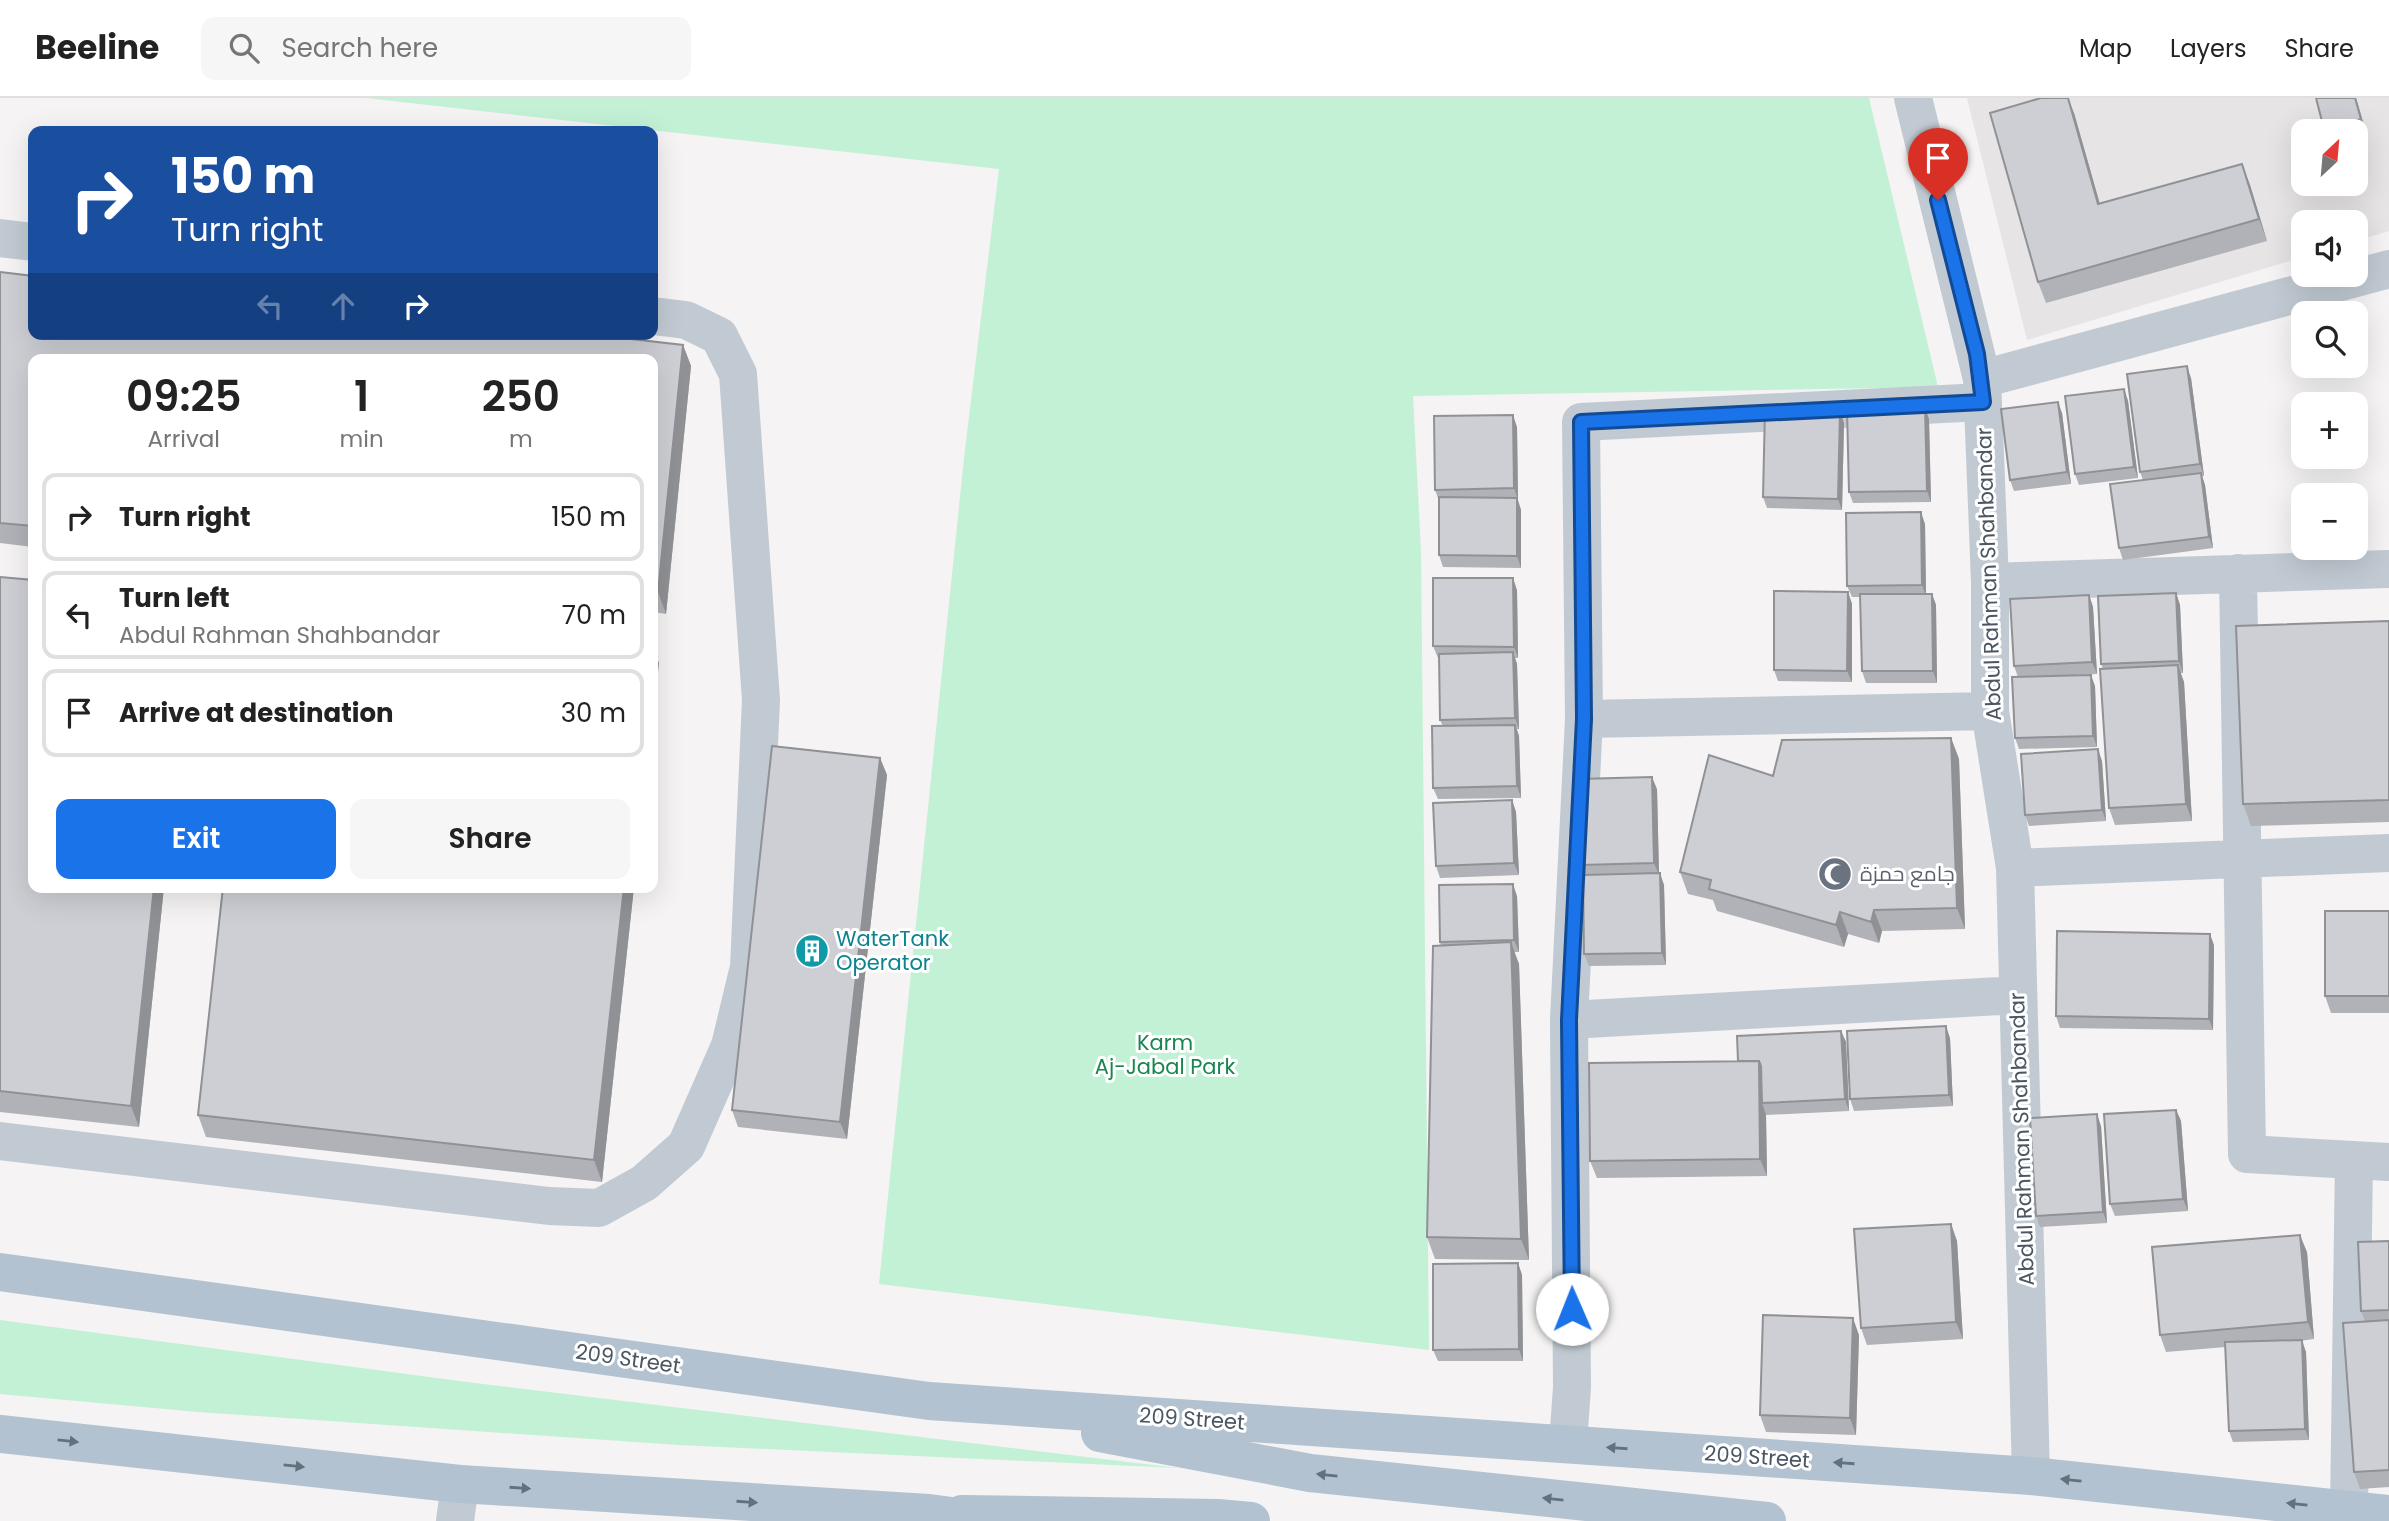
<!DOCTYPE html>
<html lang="en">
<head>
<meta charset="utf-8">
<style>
  :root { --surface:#fff; --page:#f6f6f6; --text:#222; --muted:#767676; --line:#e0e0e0; --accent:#1a73e8 }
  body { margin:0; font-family:Poppins,Cairo,sans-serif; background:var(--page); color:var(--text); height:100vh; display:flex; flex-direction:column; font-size:26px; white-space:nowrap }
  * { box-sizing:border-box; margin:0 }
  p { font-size:23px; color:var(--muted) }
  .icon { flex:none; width:38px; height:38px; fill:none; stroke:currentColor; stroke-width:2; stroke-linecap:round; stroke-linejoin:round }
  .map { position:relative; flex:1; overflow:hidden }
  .drawer { position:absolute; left:28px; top:256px; width:630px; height:539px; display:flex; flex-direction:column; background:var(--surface); border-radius:14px; box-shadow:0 7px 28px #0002 }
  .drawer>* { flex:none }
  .hud { position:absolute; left:28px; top:28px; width:630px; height:214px; border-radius:14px; box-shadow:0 7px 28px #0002; background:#1a4fa0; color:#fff; overflow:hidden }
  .needle { width:46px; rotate:26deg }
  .fabs { position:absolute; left:2291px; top:21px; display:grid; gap:14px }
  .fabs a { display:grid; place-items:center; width:77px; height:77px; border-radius:14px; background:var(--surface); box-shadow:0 7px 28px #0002; font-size:35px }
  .pin { position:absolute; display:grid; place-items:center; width:60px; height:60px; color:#fff; margin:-72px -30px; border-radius:50% 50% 50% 0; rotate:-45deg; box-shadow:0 0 7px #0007 }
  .pin .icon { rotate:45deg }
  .me { position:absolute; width:77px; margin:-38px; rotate:359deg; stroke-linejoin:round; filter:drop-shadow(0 0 5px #0008) }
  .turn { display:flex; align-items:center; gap:24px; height:147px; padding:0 28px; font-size:32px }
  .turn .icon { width:91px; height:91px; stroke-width:2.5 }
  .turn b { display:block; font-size:49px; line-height:60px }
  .lanes { display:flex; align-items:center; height:66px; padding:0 28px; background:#0003; justify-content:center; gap:35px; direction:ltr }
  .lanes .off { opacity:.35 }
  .eta { display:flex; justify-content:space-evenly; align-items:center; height:119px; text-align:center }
  .eta b { font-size:42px; font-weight:600; line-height:49px }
  .action { display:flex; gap:14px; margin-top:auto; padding:14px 28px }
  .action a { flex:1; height:80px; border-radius:14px; background:var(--accent); color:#fff; font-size:28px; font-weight:600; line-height:80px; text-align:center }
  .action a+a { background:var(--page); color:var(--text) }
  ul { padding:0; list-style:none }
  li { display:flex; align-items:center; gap:21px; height:88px; margin:0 14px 10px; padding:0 14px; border:4px solid var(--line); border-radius:14px }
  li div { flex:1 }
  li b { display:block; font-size:26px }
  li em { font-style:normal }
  header { display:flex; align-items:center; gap:42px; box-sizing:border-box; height:98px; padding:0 35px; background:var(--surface); border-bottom:2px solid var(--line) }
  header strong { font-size:33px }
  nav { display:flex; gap:38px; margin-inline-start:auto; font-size:24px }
  .search { width:490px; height:63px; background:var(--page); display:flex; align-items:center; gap:18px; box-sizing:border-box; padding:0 24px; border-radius:14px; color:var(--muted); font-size:26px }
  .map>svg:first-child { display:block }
</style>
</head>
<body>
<header>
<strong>Beeline</strong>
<div class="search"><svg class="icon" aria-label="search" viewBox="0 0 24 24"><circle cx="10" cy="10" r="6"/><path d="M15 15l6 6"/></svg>Search here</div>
<nav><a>Map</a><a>Layers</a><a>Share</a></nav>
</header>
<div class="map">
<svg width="2389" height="1423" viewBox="0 0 2389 1423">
  <rect width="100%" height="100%" fill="#f5f3f3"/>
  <path fill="#e6e4e5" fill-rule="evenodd" d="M 1967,0 L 2389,0 L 2389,133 L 2356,143 L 2356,124 L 2303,124 L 2303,159 L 2027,242 ZM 2303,33 L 2356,33 L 2356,86 L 2303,86 Z"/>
  <path fill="#c3f1d5" d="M 366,0 L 1869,0 L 1938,289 L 1413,298 L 1421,453 L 1429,1252 L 879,1186 L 964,360 L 999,71 Z
    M 0,1222 L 467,1284 L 1178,1370 L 679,1347 L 198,1314 L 0,1296 Z"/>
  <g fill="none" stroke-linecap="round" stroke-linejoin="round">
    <path stroke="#c1cad2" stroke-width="38" d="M 1913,0 L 1982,281 L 1990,484 L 1990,613 L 2015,770 L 2031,1378
      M 0,140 L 33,144
      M 1982,281 L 2389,171
      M 2238,475 L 2247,1056 L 2389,1064
      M 1990,484 L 2389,471
      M 1584,621 L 1990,613
      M 2015,770 L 2389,755
      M 1569,922 L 2018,897
      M 0,1043 L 549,1108 L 599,1110 L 644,1085 L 686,1048 L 730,948 L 749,869 L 761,602 L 738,276 L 719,238 L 686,222 L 653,218
      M 1568,1346 L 1572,1289 L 1569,922 L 1584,621 L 1581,324 L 1983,304
      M 2349,1411 L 2354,1062
      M 455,1423 L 460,1386"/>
    <path stroke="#b3c2d1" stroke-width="38" d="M 0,1174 L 929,1303 L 2031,1378 L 2389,1416
      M 1100,1335 L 1310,1375 L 1767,1423
      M 0,1336 L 460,1386 L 929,1415 L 989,1423
      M 962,1416 L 1218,1420 L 1251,1423"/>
  </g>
  <path fill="#b0b2b7" d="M 2316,0 L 2356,0 L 2367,38 L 2356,41 L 2356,33 L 2325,33 Z
    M 2074,15 L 2100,106 L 2242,66 L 2250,87 L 2267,143 L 2046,205 L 2038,184 Z
    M 0,174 L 683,247 L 691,268 L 666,516 L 653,514 L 653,261 L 33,261 L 33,449 L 0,445 Z
    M 2191,280 L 2204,378 L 2202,378 L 2205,387 L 2213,450 L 2123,462 L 2119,450 L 2143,382 L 2140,374 Z
    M 2124,291 L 2128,303 L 2138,380 L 2079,387 L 2075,376 Z
    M 2062,315 L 2071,386 L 2014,393 L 2010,382 Z
    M 1929,321 L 1931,404 L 1853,405 L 1849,394 Z
    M 1844,325 L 1842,412 L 1767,410 L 1763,399 Z
    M 1517,329 L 1518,402 L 1521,412 L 1521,470 L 1443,469 L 1439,457 L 1439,403 L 1435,392 Z
    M 1925,426 L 1926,496 L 1932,496 L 1936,507 L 1937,585 L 1866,585 L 1862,573 L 1860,499 L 1852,499 L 1847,488 Z
    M 0,479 L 33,789 L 164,789 L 139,1029 L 0,1014 Z
    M 1517,492 L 1518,560 L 1515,560 L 1517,566 L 1519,631 L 1517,631 L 1519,638 L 1521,700 L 1438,701 L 1433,690 L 1443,628 L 1440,622 L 1439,560 L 1438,560 L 1433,548 Z
    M 1848,494 L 1852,506 L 1852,584 L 1778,583 L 1774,572 Z
    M 2176,495 L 2180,507 L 2183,575 L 2180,575 L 2184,584 L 2192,723 L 2115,727 L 2109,710 L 2103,571 L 2101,566 Z
    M 2089,497 L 2093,509 L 2097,576 L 2075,577 L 2095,588 L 2097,649 L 2019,651 L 2015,640 L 2018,579 L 2014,568 Z
    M 2389,523 L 2389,724 L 2251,728 L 2243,706 Z
    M 1951,640 L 1959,661 L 1965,831 L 1882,833 L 1879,845 L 1848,836 L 1844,849 L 1717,813 L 1713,802 L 1688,796 L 1680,774 L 1773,678 Z
    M 880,660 L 887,677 L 847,1041 L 738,1029 L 732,1012 Z
    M 2102,663 L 2106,723 L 2029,728 L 2025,717 Z
    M 1657,691 L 1659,776 L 1664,787 L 1666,867 L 1589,868 L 1584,856 L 1584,777 L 1581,767 Z
    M 1512,702 L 1516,714 L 1519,777 L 1440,780 L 1436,768 Z
    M 223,789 L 634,789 L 602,1084 L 206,1039 L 198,1017 Z
    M 1517,798 L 1519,854 L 1514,854 L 1519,866 L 1529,1162 L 1435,1161 L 1427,1139 L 1441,848 L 1440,844 Z
    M 2389,813 L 2389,915 L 2331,915 L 2325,898 Z
    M 2214,847 L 2213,932 L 2060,930 L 2056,918 Z
    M 1841,933 L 1846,944 L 1849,1013 L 1766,1017 L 1767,1078 L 1597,1080 L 1590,1063 L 1738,963 Z
    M 1950,940 L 1953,1008 L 1854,1013 L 1850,1001 Z
    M 2176,1012 L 2181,1023 L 2188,1113 L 2115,1118 L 2110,1106 Z
    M 2101,1028 L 2107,1125 L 2040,1129 L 2036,1118 Z
    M 1951,1126 L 1957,1143 L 1963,1241 L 1867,1247 L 1861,1230 Z
    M 2389,1143 L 2389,1389 L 2360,1391 L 2354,1374 L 2365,1223 L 2361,1213 Z
    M 2307,1154 L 2314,1241 L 2299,1243 L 2306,1254 L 2309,1342 L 2233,1344 L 2229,1333 L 2226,1249 L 2166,1254 L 2160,1237 Z
    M 1518,1165 L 1522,1177 L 1523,1263 L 1438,1263 L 1433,1252 Z
    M 1859,1237 L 1856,1337 L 1766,1334 L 1760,1317 Z"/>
  <path fill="#909195" d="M 2068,0 L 2074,15 L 2106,128 L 2098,106 Z
    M 2355,0 L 2356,0 L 2367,38 L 2361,21 Z
    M 2242,66 L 2250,87 L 2267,143 L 2259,121 Z
    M 683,247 L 691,268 L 666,516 L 658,494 Z
    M 2187,268 L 2191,280 L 2204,378 L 2200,366 Z
    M 2124,291 L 2128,303 L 2138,380 L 2134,369 Z
    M 2058,304 L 2062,315 L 2071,386 L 2067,374 Z
    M 1925,309 L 1929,321 L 1931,404 L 1927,393 Z
    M 1840,313 L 1844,325 L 1842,412 L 1838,401 Z
    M 1513,317 L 1517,329 L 1518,402 L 1514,390 Z
    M 2201,375 L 2205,387 L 2213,450 L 2209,439 Z
    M 1517,400 L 1521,412 L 1521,470 L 1517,458 Z
    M 1921,414 L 1925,426 L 1926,498 L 1922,487 Z
    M 1513,480 L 1517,492 L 1518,560 L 1514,549 Z
    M 1848,494 L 1852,506 L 1852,584 L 1847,573 Z
    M 2176,495 L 2180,507 L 2183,575 L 2179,563 Z
    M 1932,496 L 1936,507 L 1937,585 L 1933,573 Z
    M 2089,497 L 2093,509 L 2097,576 L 2092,564 Z
    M 653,547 L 659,565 L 653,623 Z
    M 1513,554 L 1517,566 L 1519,631 L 1515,620 Z
    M 2178,567 L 2184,584 L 2192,723 L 2186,706 Z
    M 2091,577 L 2095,588 L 2097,649 L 2093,638 Z
    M 1515,627 L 1519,638 L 1521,700 L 1517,688 Z
    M 1951,640 L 1959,661 L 1965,831 L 1957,810 Z
    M 2098,651 L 2102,663 L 2106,723 L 2102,712 Z
    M 880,660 L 887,677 L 847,1041 L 840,1024 Z
    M 1652,679 L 1657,691 L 1659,777 L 1654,765 Z
    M 1512,702 L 1516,714 L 1519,777 L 1514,765 Z
    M 1660,775 L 1664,787 L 1666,867 L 1662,855 Z
    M 1513,786 L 1517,798 L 1519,854 L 1514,842 Z
    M 154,789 L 164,789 L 139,1029 L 131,1008 Z
    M 624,789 L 634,789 L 602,1084 L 594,1062 Z
    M 1874,812 L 1882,833 L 1879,845 L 1871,824 Z
    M 1840,814 L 1848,836 L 1844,849 L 1836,827 Z
    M 2210,836 L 2214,847 L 2213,932 L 2209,921 Z
    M 1511,844 L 1519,866 L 1529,1162 L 1521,1141 Z
    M 1946,928 L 1950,940 L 1953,1008 L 1949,997 Z
    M 1841,933 L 1846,944 L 1849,1013 L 1845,1001 Z
    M 1759,963 L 1765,980 L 1762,1005 L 1766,1017 L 1767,1078 L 1760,1061 Z
    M 2176,1012 L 2181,1023 L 2188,1113 L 2183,1101 Z
    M 2097,1016 L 2101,1028 L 2107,1125 L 2103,1114 Z
    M 1951,1126 L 1957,1143 L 1963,1241 L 1956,1224 Z
    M 2300,1137 L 2307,1154 L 2314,1241 L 2308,1224 Z
    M 1518,1165 L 1522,1177 L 1523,1263 L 1519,1251 Z
    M 1853,1220 L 1859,1237 L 1856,1337 L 1850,1320 Z
    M 2302,1242 L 2306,1254 L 2309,1342 L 2305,1331 Z"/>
  <path fill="#cdcfd5" stroke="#909195" stroke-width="2" d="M 2041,0 L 2068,0 L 2098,106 L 2242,66 L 2259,121 L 2038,184 L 1990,15 Z
    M 2316,0 L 2355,0 L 2361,21 L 2324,31 Z
    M 0,174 L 33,178 L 33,236 L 587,236 L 683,247 L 658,494 L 653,493 L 653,261 L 33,261 L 33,428 L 0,425 Z
    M 2187,268 L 2200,366 L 2140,374 L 2127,276 Z
    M 2124,291 L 2134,369 L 2075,376 L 2065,298 Z
    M 2058,304 L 2067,374 L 2010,382 L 2001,311 Z
    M 1925,309 L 1927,393 L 1849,394 L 1847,311 Z
    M 1765,311 L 1840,313 L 1838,401 L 1763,399 Z
    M 1513,317 L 1514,390 L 1435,392 L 1434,318 Z
    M 2201,375 L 2209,439 L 2119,450 L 2110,386 Z
    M 1439,399 L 1517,400 L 1517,458 L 1439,457 Z
    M 1921,414 L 1922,487 L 1847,488 L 1846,415 Z
    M 0,479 L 33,482 L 33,789 L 154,789 L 131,1008 L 0,993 Z
    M 1433,480 L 1513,480 L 1514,549 L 1433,548 Z
    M 1774,493 L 1848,494 L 1847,573 L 1774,572 Z
    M 2176,495 L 2179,563 L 2101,566 L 2098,498 Z
    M 1860,496 L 1932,496 L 1933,573 L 1862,573 Z
    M 2089,497 L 2092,564 L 2014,568 L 2010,501 Z
    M 2389,523 L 2389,702 L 2243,706 L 2236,528 Z
    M 1513,554 L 1515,620 L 1440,622 L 1439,556 Z
    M 2178,567 L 2186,706 L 2109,710 L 2100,571 Z
    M 2091,577 L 2093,638 L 2015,640 L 2012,579 Z
    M 1515,627 L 1517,688 L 1433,690 L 1432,628 Z
    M 1951,640 L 1957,810 L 1874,812 L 1871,824 L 1840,814 L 1836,827 L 1709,791 L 1711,782 L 1680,774 L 1709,657 L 1773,678 L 1782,642 Z
    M 772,648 L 880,660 L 840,1024 L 732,1012 Z
    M 2098,651 L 2102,712 L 2025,717 L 2021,656 Z
    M 1652,679 L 1654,765 L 1581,767 L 1579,681 Z
    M 1512,702 L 1514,765 L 1436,768 L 1433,705 Z
    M 1660,775 L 1662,855 L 1584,856 L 1583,777 Z
    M 1513,786 L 1514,842 L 1440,844 L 1439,787 Z
    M 223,789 L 624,789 L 594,1062 L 198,1017 Z
    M 2325,813 L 2389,813 L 2389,898 L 2325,898 Z
    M 2057,833 L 2210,836 L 2209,921 L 2056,918 Z
    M 1511,844 L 1521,1141 L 1427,1139 L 1433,848 Z
    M 1946,928 L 1949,997 L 1850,1001 L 1847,933 Z
    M 1841,933 L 1845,1001 L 1762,1005 L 1761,968 L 1759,963 L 1738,963 L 1737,938 Z
    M 1759,963 L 1760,1061 L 1590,1063 L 1589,965 Z
    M 2176,1012 L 2183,1101 L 2110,1106 L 2104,1016 Z
    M 2097,1016 L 2103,1114 L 2036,1118 L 2030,1020 Z
    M 1951,1126 L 1956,1224 L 1861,1230 L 1854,1131 Z
    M 2300,1137 L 2308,1224 L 2160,1237 L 2152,1149 Z
    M 2389,1143 L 2389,1212 L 2361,1213 L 2358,1144 Z
    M 1518,1165 L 1519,1251 L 1433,1252 L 1433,1166 Z
    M 1763,1217 L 1853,1220 L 1850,1320 L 1760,1317 Z
    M 2389,1222 L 2389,1372 L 2354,1374 L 2343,1225 Z
    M 2302,1242 L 2305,1331 L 2229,1333 L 2225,1244 Z"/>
  <defs><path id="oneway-solid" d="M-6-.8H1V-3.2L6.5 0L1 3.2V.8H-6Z" transform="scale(1.75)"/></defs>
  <g fill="#64717d">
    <use href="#oneway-solid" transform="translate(68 1343) rotate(6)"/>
    <use href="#oneway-solid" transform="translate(1617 1350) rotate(-176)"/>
    <use href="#oneway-solid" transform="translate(1844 1365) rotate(-176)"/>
    <use href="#oneway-solid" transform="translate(294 1368) rotate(6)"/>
    <use href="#oneway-solid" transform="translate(1327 1377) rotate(-174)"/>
    <use href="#oneway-solid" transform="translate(2071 1382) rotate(-174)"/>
    <use href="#oneway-solid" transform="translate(520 1390) rotate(4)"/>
    <use href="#oneway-solid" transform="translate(1553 1401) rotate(-174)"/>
    <use href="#oneway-solid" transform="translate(747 1404) rotate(4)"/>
    <use href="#oneway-solid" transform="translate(2297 1406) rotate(-174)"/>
  </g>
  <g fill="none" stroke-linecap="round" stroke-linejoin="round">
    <g stroke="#114b97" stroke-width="18">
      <path id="route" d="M 1572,1211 L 1569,922 L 1584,621 L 1581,324 L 1983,304 L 1977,256 L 1938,102"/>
    </g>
    <use href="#route" stroke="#1a73e8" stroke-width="12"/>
  </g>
  <defs>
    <g id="mosque-disc" transform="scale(1.75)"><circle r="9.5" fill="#6b7280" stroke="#fff"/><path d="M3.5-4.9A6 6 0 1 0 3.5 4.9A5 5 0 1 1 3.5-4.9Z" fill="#fff"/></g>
    <g id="building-disc" transform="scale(1.75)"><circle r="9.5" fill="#0f9aa8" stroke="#fff"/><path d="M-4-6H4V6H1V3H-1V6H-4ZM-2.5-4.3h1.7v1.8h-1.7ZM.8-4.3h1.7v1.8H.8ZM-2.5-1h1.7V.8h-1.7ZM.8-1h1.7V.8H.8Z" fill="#fff"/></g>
  </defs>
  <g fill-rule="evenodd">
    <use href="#mosque-disc" x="1835" y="776"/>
    <use href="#building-disc" x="812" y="853"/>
  </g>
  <g text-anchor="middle" stroke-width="6" stroke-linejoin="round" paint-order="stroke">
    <g font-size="21" fill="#4a5661" stroke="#fff">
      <text transform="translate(1989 476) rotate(-92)" y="7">Abdul Rahman Shahbandar</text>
      <text transform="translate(2022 1041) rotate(-92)" y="7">Abdul Rahman Shahbandar</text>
      <text transform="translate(628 1261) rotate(8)" y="7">209 Street</text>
      <text transform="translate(1192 1321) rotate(4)" y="7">209 Street</text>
      <text transform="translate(1757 1359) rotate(4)" y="7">209 Street</text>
    </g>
    <g font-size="21" fill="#5b616d" stroke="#fff" text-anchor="start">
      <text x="1860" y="783">جامع حمزة</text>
    </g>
    <g font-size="21" fill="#0d838f" stroke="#fff" text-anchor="start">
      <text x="836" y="848">WaterTank<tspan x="836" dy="24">Operator</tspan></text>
    </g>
    <g font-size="21" fill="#17864f" stroke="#fff">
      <text x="1165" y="952">Karm<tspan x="1165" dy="24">Aj-Jabal Park</tspan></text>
    </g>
  </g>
</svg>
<div class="fabs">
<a><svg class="needle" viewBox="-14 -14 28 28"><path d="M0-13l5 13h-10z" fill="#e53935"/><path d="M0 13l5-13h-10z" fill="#767676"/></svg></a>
<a><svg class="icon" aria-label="sound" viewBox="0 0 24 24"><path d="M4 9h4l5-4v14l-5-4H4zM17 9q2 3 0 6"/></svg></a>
<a><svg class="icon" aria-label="search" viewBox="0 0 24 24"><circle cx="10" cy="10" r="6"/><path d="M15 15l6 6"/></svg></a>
<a>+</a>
<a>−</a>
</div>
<div class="pin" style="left:1938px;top:102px;background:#d93025"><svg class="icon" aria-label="arrive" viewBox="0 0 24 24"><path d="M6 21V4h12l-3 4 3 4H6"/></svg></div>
<svg class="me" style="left:1572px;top:1211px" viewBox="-20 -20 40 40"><circle r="19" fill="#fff"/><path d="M0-13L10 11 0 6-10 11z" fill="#1a73e8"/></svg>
<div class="hud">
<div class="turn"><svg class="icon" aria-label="right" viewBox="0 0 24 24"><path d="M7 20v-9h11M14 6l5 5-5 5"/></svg><div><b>150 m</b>Turn right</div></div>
<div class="lanes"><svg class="icon off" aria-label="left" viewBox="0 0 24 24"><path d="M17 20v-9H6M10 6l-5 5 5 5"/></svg><svg class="icon off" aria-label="ahead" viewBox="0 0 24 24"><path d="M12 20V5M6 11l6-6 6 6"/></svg><svg class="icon" aria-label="right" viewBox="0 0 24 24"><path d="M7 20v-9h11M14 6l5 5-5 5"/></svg></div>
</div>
<section class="drawer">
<div class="eta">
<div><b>09:25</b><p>Arrival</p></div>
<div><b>1</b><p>min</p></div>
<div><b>250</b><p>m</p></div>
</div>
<ul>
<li><svg class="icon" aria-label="right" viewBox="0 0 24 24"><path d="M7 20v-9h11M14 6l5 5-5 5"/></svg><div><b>Turn right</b></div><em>150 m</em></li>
<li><svg class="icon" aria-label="left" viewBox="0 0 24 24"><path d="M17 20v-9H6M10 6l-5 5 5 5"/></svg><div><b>Turn left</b><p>Abdul Rahman Shahbandar</p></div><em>70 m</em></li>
<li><svg class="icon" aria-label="arrive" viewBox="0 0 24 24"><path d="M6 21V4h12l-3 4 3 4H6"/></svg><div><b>Arrive at destination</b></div><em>30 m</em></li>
</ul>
<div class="action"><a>Exit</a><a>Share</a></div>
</section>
</div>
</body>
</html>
